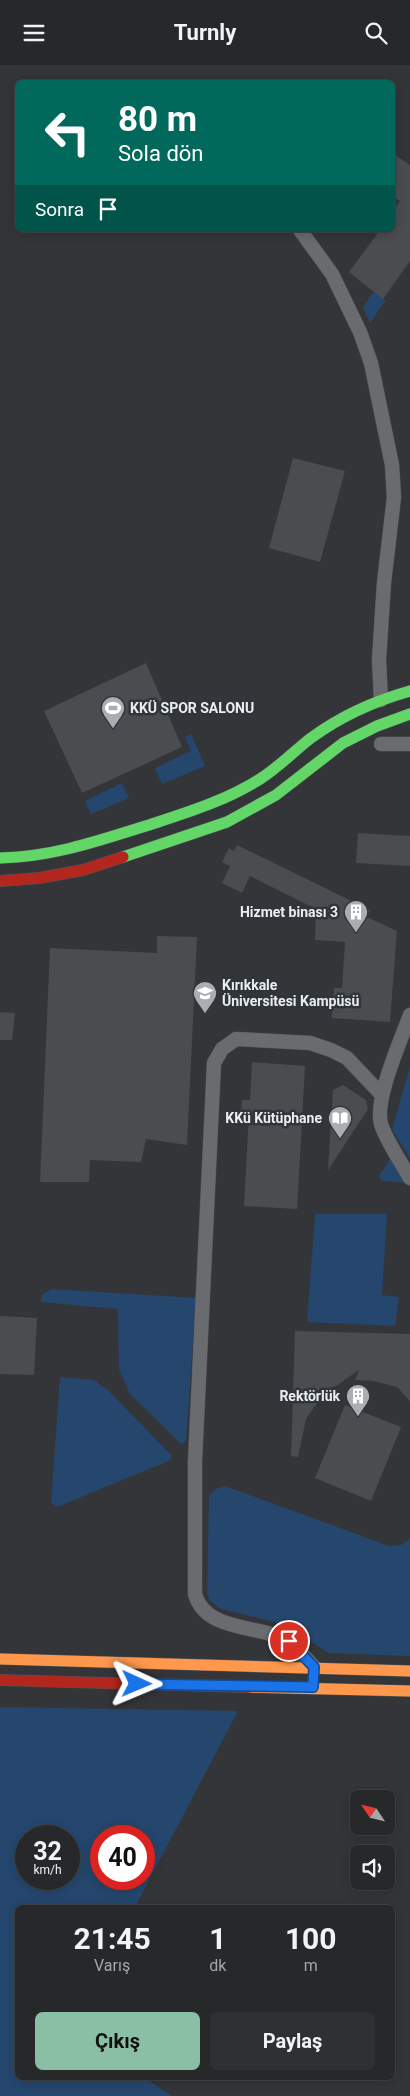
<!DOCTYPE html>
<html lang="tr">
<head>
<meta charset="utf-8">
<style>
  :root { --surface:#26282a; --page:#2e3032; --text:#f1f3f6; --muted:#a4a6a8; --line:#424447; --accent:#8abfa5 }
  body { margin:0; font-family:Roboto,sans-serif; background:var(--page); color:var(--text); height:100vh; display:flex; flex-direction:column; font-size:19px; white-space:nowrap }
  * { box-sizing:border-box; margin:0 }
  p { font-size:16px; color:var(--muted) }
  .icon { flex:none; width:28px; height:28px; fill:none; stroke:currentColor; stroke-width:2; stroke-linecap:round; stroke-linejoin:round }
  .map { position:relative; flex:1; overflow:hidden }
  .side { position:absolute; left:15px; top:1840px; width:380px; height:175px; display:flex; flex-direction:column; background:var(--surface); border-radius:8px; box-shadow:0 2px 12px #0003,0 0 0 1px var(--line) }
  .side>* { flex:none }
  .banner { position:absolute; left:15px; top:15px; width:380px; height:152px; border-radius:8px; box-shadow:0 2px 12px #0003,0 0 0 1px var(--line); background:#00695c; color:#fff; overflow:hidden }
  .needle { width:32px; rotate:305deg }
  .tools { position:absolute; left:350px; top:1725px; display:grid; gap:10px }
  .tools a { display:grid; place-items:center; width:45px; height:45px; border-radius:8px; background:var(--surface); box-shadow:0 2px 12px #0003,0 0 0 1px var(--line); font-size:25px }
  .speed { position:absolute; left:15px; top:1760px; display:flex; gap:10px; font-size:25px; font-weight:700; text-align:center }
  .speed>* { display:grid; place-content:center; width:65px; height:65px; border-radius:50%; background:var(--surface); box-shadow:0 2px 12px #0003,0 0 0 1px var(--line); line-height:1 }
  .speed small { font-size:12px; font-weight:400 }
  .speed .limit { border:8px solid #d22; background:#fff; color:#111 }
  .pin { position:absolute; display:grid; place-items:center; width:42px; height:42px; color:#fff; margin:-21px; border:2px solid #fff; border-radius:50%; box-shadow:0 1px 5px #0007 }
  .me { position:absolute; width:55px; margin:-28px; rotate:91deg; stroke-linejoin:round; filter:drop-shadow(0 0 4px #0008) }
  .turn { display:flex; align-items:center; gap:18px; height:105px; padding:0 20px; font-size:22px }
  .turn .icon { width:65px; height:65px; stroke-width:2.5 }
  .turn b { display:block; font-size:35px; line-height:42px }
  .then { display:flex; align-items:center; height:48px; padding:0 20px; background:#0003; gap:10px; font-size:19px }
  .eta { display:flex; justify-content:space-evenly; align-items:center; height:85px; text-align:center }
  .eta b { font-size:30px; font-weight:700; line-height:35px }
  .action { display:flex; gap:10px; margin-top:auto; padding:10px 20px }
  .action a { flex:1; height:58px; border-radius:8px; background:var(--accent); color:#111; font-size:20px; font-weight:700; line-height:58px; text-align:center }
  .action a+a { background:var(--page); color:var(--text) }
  header { display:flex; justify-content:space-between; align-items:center; height:65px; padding:0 20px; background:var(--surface); font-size:22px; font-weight:700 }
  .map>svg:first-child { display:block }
</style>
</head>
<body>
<header><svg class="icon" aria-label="menu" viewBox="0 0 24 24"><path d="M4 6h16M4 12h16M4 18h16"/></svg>Turnly<svg class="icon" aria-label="search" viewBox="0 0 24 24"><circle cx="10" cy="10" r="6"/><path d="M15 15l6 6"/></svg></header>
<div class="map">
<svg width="410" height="2031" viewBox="0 0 410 2031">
  <rect width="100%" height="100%" fill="#333538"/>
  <path fill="#25476e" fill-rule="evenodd" d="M 374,226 L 386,235 L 370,258 L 363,242 Z
    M 191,669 L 205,701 L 162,719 L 155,703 L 191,686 L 185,672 Z
    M 122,718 L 129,733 L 91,749 L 85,736 Z
    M 410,1002 L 410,1093 L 392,1064 Z
    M 390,1094 L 395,1094 L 410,1118 L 381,1116 L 379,1111 Z
    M 315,1149 L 387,1149 L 382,1230 L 399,1232 L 395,1261 L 307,1257 Z
    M 51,1224 L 196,1233 L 186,1375 L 184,1378 L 180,1378 L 130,1329 L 119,1304 L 118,1244 L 41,1237 L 42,1230 Z
    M 60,1312 L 94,1315 L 108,1325 L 171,1390 L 171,1395 L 57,1442 L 51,1437 Z
    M 225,1421 L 389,1481 L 401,1480 L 410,1474 L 410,1591 L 328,1588 L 287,1560 L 221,1544 L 210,1536 L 207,1527 L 209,1430 L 216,1424 Z
    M 0,1642 L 238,1646 L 135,1842 L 18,1842 L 18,2012 L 145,2013 L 172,2031 L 0,2031 ZM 69,1771 L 69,1814 L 26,1814 L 26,1771 ZM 144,1771 L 144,1814 L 101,1814 L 101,1771 Z"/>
  <path fill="#4a4c50" d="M 392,88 L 410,100 L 410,196 L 383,234 L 349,207 L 380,165 L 392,165 L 392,147 L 400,136 L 392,131 Z
    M 293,393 L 345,406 L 320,497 L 269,483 Z
    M 146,598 L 182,682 L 82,728 L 44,646 Z
    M 358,768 L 410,771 L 410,801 L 356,798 Z
    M 237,780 L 370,845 L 367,852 L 397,866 L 390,957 L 332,953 L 334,923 L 342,923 L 345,877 L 315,875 L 316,844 L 250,811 L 242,828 L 222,818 L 230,801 L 222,797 L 229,783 L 234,786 Z
    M 157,871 L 197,872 L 187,1080 L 146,1074 L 141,1097 L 90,1095 L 89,1117 L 40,1117 L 50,883 L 157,888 Z
    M 0,947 L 15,948 L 12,975 L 0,975 Z
    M 252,997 L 305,1001 L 297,1144 L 244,1141 L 249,1049 L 241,1048 L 242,1035 L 250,1035 Z
    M 343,1020 L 366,1035 L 368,1044 L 328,1105 L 333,1025 Z
    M 0,1251 L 37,1253 L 34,1310 L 0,1309 Z
    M 295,1266 L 410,1269 L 410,1336 L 397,1322 L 374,1316 L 355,1315 L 359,1305 L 336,1321 L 314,1327 L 322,1331 L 306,1354 L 298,1392 L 291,1391 Z
    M 345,1340 L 401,1362 L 371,1436 L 315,1413 Z"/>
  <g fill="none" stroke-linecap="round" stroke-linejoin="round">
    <g stroke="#515456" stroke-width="15">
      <path id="street" d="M 300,165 L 332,209 L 360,267 L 371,298 L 392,400 L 394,432 L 384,518 L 379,595 L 381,635
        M 381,679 L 410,679
        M 410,950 C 401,975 372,1039 382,1062 C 389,1080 401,1097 410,1113
        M 314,1602 L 293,1579 L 285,1574 C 256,1560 205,1566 195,1529 L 195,1396 L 214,998 L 222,984 L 236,974 L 310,978 L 331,985 L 347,993 L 382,1030"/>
    </g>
    <g stroke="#515456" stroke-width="12">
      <path id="fast" d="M 123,792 L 227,757 L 276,730 L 343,678 L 377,661 L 410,649
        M 0,793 C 53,792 101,775 152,759 C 189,747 227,735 260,714 C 279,702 294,686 311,673 C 341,651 374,636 410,626"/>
    </g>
    <g stroke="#515456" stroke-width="12">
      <path id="slow" d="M 0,1594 L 410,1606
        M 249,1622 L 410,1626"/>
    </g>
    <g stroke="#515456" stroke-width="12">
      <path id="jam" d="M 0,816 L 39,813 L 83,805 L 123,792
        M 0,1615 L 249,1622"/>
    </g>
    <use href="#street" stroke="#696b6e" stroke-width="14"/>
    <use href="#fast" stroke="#63d668" stroke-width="11"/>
    <use href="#slow" stroke="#ff974d" stroke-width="11"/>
    <use href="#jam" stroke="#b3261e" stroke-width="11"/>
  </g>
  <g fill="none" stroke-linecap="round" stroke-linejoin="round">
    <g stroke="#114b97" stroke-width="12">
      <path id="route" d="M 137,1619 L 313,1622 L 314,1602 L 289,1576"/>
    </g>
    <use href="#route" stroke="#1a73e8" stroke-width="9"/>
  </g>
  <defs>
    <g id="stadium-pin" transform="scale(1.25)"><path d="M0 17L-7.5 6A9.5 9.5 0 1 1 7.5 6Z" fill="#aaadb1" stroke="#30353b"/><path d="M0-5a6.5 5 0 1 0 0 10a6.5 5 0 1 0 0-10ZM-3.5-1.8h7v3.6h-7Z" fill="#fff"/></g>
    <g id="building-pin" transform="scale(1.25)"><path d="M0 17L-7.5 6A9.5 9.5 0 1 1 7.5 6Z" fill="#aaadb1" stroke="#30353b"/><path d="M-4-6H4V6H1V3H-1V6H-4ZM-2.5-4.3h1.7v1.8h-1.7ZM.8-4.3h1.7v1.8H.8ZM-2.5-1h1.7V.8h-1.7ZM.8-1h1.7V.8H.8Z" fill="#fff"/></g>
    <g id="university-pin" transform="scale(1.25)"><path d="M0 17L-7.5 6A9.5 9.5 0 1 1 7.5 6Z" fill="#aaadb1" stroke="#30353b"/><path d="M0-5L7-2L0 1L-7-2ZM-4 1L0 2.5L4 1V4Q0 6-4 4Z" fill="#fff"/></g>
    <g id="library-pin" transform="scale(1.25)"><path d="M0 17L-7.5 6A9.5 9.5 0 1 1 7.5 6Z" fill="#aaadb1" stroke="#30353b"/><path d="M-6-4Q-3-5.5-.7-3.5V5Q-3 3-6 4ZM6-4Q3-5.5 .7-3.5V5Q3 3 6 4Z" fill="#fff"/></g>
  </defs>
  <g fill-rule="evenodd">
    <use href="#stadium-pin" x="113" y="643"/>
    <use href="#building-pin" x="356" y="847"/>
    <use href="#university-pin" x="205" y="928"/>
    <use href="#library-pin" x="340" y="1053"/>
    <use href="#building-pin" x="358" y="1331"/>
  </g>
  <g text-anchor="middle" stroke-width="5" stroke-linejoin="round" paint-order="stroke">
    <g font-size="14" font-weight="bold" fill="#eaeef2" stroke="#30353b" text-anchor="end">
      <text x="130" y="648" text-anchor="start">KKÜ SPOR SALONU</text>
      <text x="338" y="852">Hizmet binası 3</text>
      <text x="222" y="925" text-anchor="start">Kırıkkale<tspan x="222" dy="16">Üniversitesi Kampüsü</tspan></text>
      <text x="322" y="1058">KKü Kütüphane</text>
      <text x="340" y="1336">Rektörlük</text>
    </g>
  </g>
</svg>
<div class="tools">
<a><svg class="needle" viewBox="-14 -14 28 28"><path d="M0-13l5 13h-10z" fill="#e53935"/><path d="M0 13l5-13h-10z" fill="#a4a6a8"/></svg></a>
<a><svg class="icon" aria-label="sound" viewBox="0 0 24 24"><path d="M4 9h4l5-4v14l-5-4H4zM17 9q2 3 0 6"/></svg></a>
</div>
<div class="speed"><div>32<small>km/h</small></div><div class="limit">40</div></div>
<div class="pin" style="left:289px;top:1576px;background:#d93025"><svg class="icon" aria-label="arrive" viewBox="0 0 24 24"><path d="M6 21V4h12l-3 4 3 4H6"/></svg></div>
<svg class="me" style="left:137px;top:1619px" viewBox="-20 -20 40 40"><path d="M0-17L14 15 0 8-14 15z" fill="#1a73e8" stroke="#fff" stroke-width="4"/></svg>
<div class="banner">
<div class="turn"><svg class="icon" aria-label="left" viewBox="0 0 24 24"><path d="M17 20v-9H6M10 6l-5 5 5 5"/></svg><div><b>80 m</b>Sola dön</div></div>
<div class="then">Sonra<svg class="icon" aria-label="arrive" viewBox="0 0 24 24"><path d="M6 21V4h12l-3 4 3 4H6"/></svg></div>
</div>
<section class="side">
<div class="eta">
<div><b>21:45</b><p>Varış</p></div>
<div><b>1</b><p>dk</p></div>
<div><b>100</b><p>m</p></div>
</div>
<div class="action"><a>Çıkış</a><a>Paylaş</a></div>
</section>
</div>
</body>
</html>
